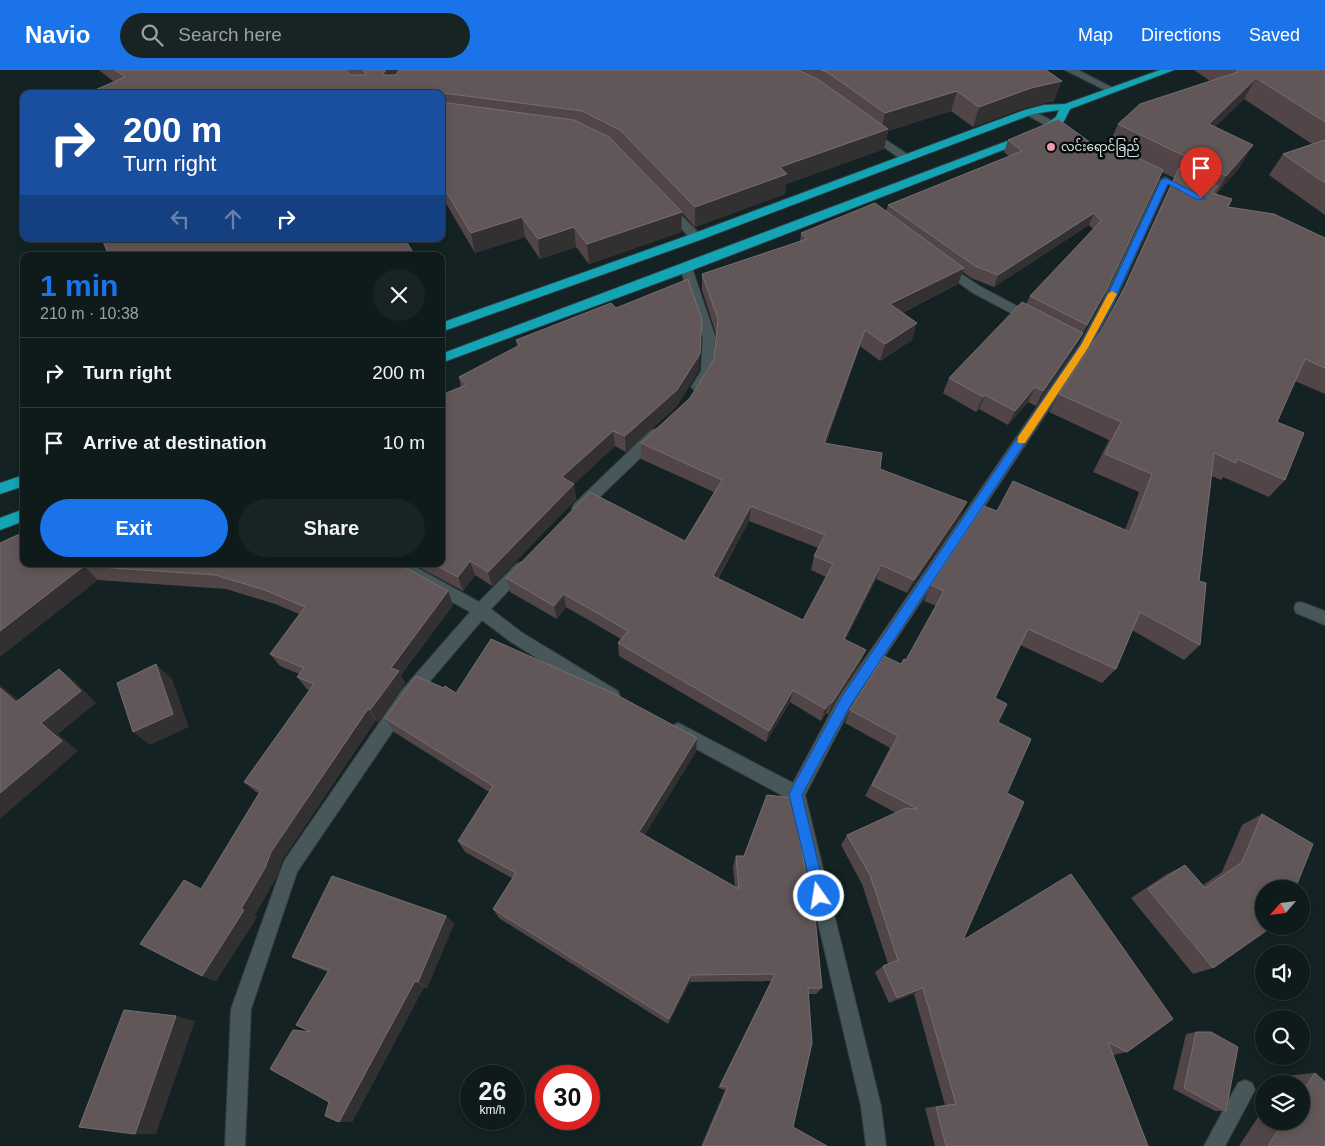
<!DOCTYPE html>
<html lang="en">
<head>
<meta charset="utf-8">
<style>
  :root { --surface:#0f1a1b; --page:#182324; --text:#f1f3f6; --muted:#9ba1a3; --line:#2f383a; --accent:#1a73e8 }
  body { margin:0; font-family:Helvetica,"Noto Sans Myanmar",sans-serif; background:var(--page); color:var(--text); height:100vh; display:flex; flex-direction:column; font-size:19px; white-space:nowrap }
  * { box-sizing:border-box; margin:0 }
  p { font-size:16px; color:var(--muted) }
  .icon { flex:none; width:28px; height:28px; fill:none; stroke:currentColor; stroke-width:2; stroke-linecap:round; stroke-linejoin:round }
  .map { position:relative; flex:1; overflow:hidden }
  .sheet { position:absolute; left:20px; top:182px; width:425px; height:315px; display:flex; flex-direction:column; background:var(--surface); border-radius:10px; box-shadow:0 2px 8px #0003,0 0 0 1px var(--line) }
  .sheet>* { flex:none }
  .guide { position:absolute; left:20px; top:20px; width:425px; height:152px; border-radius:10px; box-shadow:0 2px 8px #0003,0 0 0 1px var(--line); background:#1a4fa0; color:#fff; overflow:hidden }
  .needle { width:32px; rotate:242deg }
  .buttons { position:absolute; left:1255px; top:810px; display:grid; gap:10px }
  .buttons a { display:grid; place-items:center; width:55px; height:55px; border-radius:50%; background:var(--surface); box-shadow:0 2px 8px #0003,0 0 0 1px var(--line); font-size:25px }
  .speed { position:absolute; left:460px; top:995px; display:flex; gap:10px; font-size:25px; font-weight:700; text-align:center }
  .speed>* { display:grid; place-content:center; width:65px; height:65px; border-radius:50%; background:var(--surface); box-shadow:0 2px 8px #0003,0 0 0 1px var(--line); line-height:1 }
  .speed small { font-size:12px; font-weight:400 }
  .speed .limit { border:8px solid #d22; background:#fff; color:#111 }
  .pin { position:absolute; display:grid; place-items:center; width:42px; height:42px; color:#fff; margin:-51px -21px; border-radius:50% 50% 50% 0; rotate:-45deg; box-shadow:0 0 5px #0007 }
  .pin .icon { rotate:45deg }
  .me { position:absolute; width:55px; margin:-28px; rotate:347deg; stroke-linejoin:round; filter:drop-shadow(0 0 4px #0008) }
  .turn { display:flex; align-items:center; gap:18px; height:105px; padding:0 20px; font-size:22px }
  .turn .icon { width:65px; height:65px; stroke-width:2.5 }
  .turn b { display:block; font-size:35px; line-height:42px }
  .lanes { display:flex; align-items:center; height:48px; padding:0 20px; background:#0003; justify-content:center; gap:25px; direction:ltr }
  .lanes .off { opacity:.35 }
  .round { display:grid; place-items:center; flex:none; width:52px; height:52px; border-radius:26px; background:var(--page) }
  .headline { display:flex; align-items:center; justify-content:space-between; height:85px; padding:0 20px }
  h1 { font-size:30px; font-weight:700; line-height:38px; color:var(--accent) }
  .action { display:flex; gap:10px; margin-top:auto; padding:10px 20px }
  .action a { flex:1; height:58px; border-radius:30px; background:var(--accent); color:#fff; font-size:20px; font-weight:700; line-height:58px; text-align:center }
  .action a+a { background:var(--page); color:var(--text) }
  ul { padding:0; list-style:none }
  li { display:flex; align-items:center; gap:15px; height:70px; padding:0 20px; border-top:1px solid var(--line) }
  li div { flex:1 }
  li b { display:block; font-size:19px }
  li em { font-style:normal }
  header { display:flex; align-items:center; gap:30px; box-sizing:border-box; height:70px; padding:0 25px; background:var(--accent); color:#fff }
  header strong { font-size:24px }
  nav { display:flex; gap:28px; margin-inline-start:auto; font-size:18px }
  .search { width:350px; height:45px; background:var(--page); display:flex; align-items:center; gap:12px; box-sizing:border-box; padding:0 18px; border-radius:28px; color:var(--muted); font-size:19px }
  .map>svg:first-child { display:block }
</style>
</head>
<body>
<header>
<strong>Navio</strong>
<div class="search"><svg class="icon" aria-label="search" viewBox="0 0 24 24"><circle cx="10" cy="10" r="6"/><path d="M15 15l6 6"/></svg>Search here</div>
<nav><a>Map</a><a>Directions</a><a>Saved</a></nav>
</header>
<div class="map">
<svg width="1325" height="1076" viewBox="0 0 1325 1076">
  <rect width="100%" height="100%" fill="#142224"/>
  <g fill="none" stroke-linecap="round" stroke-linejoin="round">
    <g stroke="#333d3f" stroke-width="2">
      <path id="minor" d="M 1065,0 L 1078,0 L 1115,19 L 1107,21 Z
        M 1029,39 L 1070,60 L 1071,62 L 1062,64 L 1025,44 L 1024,42 Z
        M 868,58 L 910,86 L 910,90 L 902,90 L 864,63 L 863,61 Z
        M 1165,107 L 1170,110 L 1114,233 L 1091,276 L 851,637 L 805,725 L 881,1036 L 886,1076 L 866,1076 L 861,1036 L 789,729 L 672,666 L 670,661 L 672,656 L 678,653 L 684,656 L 793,713 L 839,627 L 1080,274 L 1102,233 L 1160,110 Z
        M 667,134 L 671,135 L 700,164 L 700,170 L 692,170 L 663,139 L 662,137 Z
        M 945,193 L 981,217 L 1036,246 L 1038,249 L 1036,252 L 1028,252 L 973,223 L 941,200 L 939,197 Z
        M 686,194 L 692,198 L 715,266 L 713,301 L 702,320 L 697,322 L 691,317 L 701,301 L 703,266 L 680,198 Z
        M 656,359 L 663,364 L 661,368 L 584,442 L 574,442 L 572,438 L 574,434 L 651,360 Z
        M 521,492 L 526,494 L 528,498 L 526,502 L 491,539 L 521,562 L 618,621 L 620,626 L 618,631 L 612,633 L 606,631 L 511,572 L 482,550 L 414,630 L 297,802 L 251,939 L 245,1076 L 225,1076 L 231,939 L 284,791 L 402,620 L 470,542 L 392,498 L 390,494 L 410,494 L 479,532 L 516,494 Z
        M 1301,532 L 1325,541 L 1325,555 L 1296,543 L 1294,538 L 1296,533 Z
        M 1245,1010 L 1252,1013 L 1255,1020 L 1225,1076 L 1204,1076 L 1238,1013 Z"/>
    </g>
    <g stroke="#333d3f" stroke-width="2">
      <path id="highway" d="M 1160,0 L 1174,0 L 1070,39 L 1064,51 L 1047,63 L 690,201 L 441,293 L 441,284 L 1039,59 L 1056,47 L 1059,40 L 1033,44 L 700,170 L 441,262 L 441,253 L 692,164 L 1025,40 L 1044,35 L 1065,34 Z
        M 24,405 L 24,416 L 0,424 L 0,413 Z
        M 24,439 L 24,451 L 0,460 L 0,448 Z"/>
    </g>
    <use href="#minor" fill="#48585a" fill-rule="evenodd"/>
    <use href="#highway" fill="#13a5b5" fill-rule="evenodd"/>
  </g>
  <path fill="#524547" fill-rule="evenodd" d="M 99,0 L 346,0 L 352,5 L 353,5 L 347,0 L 1047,0 L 1054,31 L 1024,38 L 973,57 L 951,41 L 888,61 L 884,79 L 786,114 L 785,124 L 695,157 L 682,143 L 681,162 L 589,194 L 576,177 L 540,189 L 525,167 L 475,183 L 441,125 L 441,24 L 88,24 L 114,12 Z
    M 1194,0 L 1325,0 L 1325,145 L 1269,105 L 1283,84 L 1312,74 L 1244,29 L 1215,57 L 1240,97 L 1216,124 L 1228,137 L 1325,168 L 1325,324 L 1295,311 L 1277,352 L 1285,410 L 1269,427 L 1223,407 L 1221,410 L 1212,406 L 1199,511 L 1200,575 L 1184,590 L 1132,560 L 1116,599 L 1102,613 L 1020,575 L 995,628 L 1007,723 L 963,870 L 1127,982 L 1113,985 L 1148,1076 L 935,1076 L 925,1038 L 945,1035 L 914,924 L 889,933 L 875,902 L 883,896 L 888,894 L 862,814 L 841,775 L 847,765 L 896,743 L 865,726 L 890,678 L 845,653 L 850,640 L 906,590 L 936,536 L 924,531 L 931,515 L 997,441 L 1125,460 L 1139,422 L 1093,402 L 1109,370 L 1049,342 L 1059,324 L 1101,261 L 1116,234 L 1169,118 L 1174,108 L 1162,102 L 1106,221 L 1075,278 L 1036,336 L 1028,332 L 1008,355 L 979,339 L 976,342 L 943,323 L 949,308 L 1026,234 L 1030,226 L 1093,159 L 1089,155 L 994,217 L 971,208 L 963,202 L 958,214 L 902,243 L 912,270 L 880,291 L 860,276 L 826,373 L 880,399 L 960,447 L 907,523 L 876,509 L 845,570 L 861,592 L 828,644 L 826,643 L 821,651 L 790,632 L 766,672 L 619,586 L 618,573 L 621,569 L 566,537 L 557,549 L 510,522 L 506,508 L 685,471 L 714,422 L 641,389 L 641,373 L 690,328 L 714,289 L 716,264 L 702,220 L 702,204 L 800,171 L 801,163 L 886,141 L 888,135 L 1009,86 L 1004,82 L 1008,70 L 1098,78 L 1109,74 L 1118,54 L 1210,11 ZM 749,451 L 818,478 L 814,486 L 811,500 L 826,507 L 803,550 L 718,509 Z
    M 616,238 L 699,300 L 677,336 L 626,382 L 615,376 L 574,414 L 576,429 L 492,516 L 475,505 L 463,521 L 413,494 L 441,494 L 461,317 L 459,307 L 517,277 L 516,270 Z
    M 24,494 L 399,494 L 448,521 L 453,535 L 401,605 L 405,613 L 378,652 L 376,650 L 282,790 L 277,806 L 254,846 L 257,847 L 216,911 L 202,906 L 201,819 L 259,723 L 256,722 L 244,712 L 309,620 L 307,619 L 297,607 L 299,604 L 280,596 L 270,584 L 299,544 L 275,534 L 226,519 L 98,510 Z
    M 456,623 L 696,682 L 644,765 L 735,817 L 733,797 L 736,786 L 822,918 L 816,924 L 809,924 L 793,1057 L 827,1076 L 701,1076 L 725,1020 L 718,1018 L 771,911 L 690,912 L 668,954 L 499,848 L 493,839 L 512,808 L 465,782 L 458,771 L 489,722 L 394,662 L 385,648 Z
    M 1262,744 L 1213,898 L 1193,904 L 1131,828 L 1167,804 L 1185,795 L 1203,815 L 1222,802 L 1242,755 Z
    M 446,846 L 454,854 L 427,918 L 424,917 L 352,1052 L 339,1052 L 329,1032 L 311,962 L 328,902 L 305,893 L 292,887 Z
    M 1196,962 L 1226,1041 L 1215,1041 L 1173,1019 L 1186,964 Z
    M 1315,1003 L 1325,1076 L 1239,1076 L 1264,1038 L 1264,1051 L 1301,1051 L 1301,1014 L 1280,1014 L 1285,1006 Z"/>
  <path fill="#333032" d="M 386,0 L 405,0 L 389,24 L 382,5 Z
    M 1256,8 L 1244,29 L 1197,75 L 1209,54 Z
    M 1062,11 L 1054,31 L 1024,38 L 973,57 L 979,37 L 1031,18 Z
    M 957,21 L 951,41 L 888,61 L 884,79 L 786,114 L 785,124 L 695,157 L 695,137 L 780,97 L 881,62 L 885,43 Z
    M 1253,75 L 1240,97 L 1214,127 L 1226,106 Z
    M 682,142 L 681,162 L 589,194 L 587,174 Z
    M 1094,143 L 1089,155 L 994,217 L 998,205 Z
    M 522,147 L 525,167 L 475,183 L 471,163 Z
    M 574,157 L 576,177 L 540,189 L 538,169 Z
    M 964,198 L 958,214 L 885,251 L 890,234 Z
    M 702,250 L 699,300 L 677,336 L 626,382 L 625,366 Z
    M 917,253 L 912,270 L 880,291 L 885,274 Z
    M 865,260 L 860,276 L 820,389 L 824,373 Z
    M 1083,263 L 1075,278 L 1036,336 L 1043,321 Z
    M 1035,317 L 1028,332 L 1008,355 L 1015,341 Z
    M 985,325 L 979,339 L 976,342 L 983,327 Z
    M 613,361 L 615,376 L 565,423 L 562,407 Z
    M 574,414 L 576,429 L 492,516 L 488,502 Z
    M 967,432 L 960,447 L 907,523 L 914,510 Z
    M 751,436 L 749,451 L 711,520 L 713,506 Z
    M 470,491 L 475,505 L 463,521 L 458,507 Z
    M 881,495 L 876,509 L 839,582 L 844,569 Z
    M 84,496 L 98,510 L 0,587 L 0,561 Z
    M 448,521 L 453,535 L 401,605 L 405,613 L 378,652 L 370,640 L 391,598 Z
    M 564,524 L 566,537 L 557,549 L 554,536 Z
    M 866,580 L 861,592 L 828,644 L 832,633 Z
    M 156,594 L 172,609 L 189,657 L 150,675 L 133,662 Z
    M 59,599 L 75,611 L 96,633 L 58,664 L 78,681 L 0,749 L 0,723 L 41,653 Z
    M 0,615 L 34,643 L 16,632 L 0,618 Z
    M 793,620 L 790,632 L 766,672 L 769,661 Z
    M 830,632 L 826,643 L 821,651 L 825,639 Z
    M 368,639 L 376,650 L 282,790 L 277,806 L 254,846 L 257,847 L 216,911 L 202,906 L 241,839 L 271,782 Z
    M 697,668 L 696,682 L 640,773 L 639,762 Z
    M 446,846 L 454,854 L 427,918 L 418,912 Z
    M 691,905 L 690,912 L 668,954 L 669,949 Z
    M 415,911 L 424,917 L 352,1052 L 339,1052 Z
    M 923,918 L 914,924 L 889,933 L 897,928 Z
    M 176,946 L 195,951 L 156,1064 L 135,1064 Z"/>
  <path fill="#615759" stroke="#756e70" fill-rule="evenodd" d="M 115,0 L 346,0 L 352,5 L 366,5 L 366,3 L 363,0 L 386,0 L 382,5 L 396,5 L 399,0 L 798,0 L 819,10 L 888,59 L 780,97 L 787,104 L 695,137 L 620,60 L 582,41 L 435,22 L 436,24 L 88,23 L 125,7 Z
    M 821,0 L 1046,0 L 1062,11 L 1031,18 L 979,37 L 957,21 L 885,43 L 827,2 Z
    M 1236,0 L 1325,0 L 1325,52 L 1256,8 L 1209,54 L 1253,75 L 1226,106 L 1118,54 L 1140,34 L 1238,2 Z
    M 441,32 L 574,50 L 609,67 L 682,142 L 587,174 L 574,157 L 538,169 L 522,147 L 471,163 L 441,113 Z
    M 1058,49 L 1098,78 L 1105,72 L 1163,100 L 1106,221 L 1087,255 L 1030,226 L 1101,151 L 1094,143 L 998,205 L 975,196 L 888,135 L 1022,81 L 1008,70 Z
    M 1325,70 L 1325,113 L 1283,84 Z
    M 1179,98 L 1217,116 L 1212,123 L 1232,129 L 1228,137 L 1274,144 L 1325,168 L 1325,298 L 1305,289 L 1277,352 L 1304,363 L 1285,410 L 1237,389 L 1236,393 L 1214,383 L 1199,511 L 1206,513 L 1200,575 L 1140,542 L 1116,599 L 1028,559 L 995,628 L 1007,634 L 998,652 L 1031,669 L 1007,723 L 1024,732 L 963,870 L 1071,804 L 1173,949 L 1127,982 L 1108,972 L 1148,1076 L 946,1076 L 936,1037 L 956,1034 L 923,918 L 897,928 L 883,896 L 898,890 L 870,805 L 847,765 L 906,738 L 918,739 L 872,715 L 898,666 L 850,640 L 884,586 L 901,594 L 904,589 L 906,590 L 944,521 L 931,515 L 984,436 L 997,441 L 1013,411 L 1130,462 L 1152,404 L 1105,384 L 1121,352 L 1059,324 L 1101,261 L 1126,215 Z
    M 875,133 L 964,198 L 890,234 L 917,253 L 885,274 L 865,260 L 824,373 L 882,383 L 880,399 L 967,432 L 914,510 L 881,495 L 844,569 L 866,580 L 832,633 L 830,632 L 825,639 L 793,620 L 769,661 L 618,573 L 628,561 L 564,524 L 554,536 L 506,508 L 590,422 L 685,471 L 722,410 L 641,373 L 690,328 L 714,289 L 718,249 L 702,204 L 807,169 L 801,163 ZM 751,436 L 825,465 L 814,486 L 833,494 L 803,550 L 713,506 Z
    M 102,169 L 405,169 L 415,186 L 109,186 Z
    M 688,209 L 702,250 L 700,284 L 677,320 L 625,366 L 613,361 L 562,407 L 574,414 L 488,502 L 470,491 L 458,507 L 433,494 L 441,494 L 441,325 L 466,315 L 459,307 L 520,275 L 516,270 L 611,233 L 616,238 Z
    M 1022,232 L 1083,263 L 1043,321 L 1035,317 L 1015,341 L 985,325 L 983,327 L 949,308 Z
    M 24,462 L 24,494 L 399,494 L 448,521 L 391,598 L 399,601 L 370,640 L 368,639 L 271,782 L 265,798 L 241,839 L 244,840 L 202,906 L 140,874 L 184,810 L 201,819 L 261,720 L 244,712 L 314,614 L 297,607 L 304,598 L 270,584 L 305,537 L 265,520 L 215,505 L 84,496 L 0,561 L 0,473 Z
    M 491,569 L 615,624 L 697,668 L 639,762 L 739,819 L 736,786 L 744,786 L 767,725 L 794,728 L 812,846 L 815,846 L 822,918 L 808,918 L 812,973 L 793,1057 L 827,1076 L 703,1076 L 728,1017 L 720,1016 L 775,904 L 691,905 L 669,949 L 493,839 L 516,803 L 458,771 L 493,716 L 385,648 L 416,606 L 444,618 L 445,616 L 456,623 Z
    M 156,594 L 173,644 L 133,662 L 117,613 Z
    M 59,599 L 81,621 L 41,653 L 62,671 L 0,723 L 0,618 L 16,632 Z
    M 1262,744 L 1313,774 L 1295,819 L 1264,819 L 1264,856 L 1273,856 L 1213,898 L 1148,819 L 1185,795 L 1205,818 L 1242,792 Z
    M 332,806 L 446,846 L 418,912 L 415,911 L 339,1052 L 325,1046 L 329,1032 L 270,999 L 293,960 L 311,962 L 296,955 L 329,900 L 292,887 Z
    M 124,940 L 176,946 L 135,1064 L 79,1057 Z
    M 1196,962 L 1211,962 L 1238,977 L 1226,1041 L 1184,1018 Z
    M 1315,1003 L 1325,1012 L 1325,1076 L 1268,1076 L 1284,1051 L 1301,1051 L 1301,1024 Z"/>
  <path fill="#1a73e8" stroke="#114b97" d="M 1166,108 L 1205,128 L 1198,130 L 1168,114 L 1113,233 L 1088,278 L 850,636 L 802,725 L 826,826 L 824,830 L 819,832 L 814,830 L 789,724 L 791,720 L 841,628 L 1081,274 L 1104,233 L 1161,110 Z"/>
  <path fill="#f59e0b" d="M 1112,221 L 1117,224 L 1088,278 L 1025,373 L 1018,373 L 1018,367 L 1081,275 L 1108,224 Z"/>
  <circle fill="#f29aad" stroke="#050b0b" stroke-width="2" cx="1051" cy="77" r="5"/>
  <g text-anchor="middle" stroke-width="5" stroke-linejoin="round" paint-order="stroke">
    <g font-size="12" fill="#e1eaec" stroke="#050b0b" text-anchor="start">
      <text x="1061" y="81">လင်းရောင်ခြည်</text>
    </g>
  </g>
</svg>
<div class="buttons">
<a><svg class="needle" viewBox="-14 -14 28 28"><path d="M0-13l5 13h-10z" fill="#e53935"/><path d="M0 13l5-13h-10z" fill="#9ba1a3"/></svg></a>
<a><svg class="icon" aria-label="sound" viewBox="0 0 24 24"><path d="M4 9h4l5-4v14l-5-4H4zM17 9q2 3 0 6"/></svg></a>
<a><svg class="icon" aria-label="search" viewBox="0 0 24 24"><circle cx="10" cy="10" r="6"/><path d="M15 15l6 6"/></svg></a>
<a><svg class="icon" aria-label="layers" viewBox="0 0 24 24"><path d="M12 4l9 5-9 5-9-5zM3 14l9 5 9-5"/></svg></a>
</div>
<div class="speed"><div>26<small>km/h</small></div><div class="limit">30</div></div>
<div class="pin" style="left:1201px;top:128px;background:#d93025"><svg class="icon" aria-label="arrive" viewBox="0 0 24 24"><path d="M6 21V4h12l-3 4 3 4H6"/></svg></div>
<svg class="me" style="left:819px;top:826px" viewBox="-20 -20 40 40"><circle r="17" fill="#1a73e8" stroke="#fff" stroke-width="3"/><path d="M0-11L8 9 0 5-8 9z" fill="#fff"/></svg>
<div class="guide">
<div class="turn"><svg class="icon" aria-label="right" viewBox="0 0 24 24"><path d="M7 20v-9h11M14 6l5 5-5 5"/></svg><div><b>200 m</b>Turn right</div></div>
<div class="lanes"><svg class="icon off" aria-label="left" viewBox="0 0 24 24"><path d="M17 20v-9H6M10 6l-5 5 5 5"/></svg><svg class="icon off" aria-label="ahead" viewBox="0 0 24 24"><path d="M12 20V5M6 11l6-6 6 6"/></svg><svg class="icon" aria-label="right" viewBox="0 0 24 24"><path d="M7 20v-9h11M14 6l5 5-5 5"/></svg></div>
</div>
<section class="sheet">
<div class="headline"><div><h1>1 min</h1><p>210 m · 10:38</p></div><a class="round"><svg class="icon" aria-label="close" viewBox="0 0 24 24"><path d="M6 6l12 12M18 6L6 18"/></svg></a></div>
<ul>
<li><svg class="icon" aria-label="right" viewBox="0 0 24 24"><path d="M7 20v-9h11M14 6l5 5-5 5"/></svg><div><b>Turn right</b></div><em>200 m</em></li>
<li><svg class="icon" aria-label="arrive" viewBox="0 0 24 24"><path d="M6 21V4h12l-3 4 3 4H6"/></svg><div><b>Arrive at destination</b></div><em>10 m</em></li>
</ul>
<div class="action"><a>Exit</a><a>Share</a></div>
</section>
</div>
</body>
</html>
